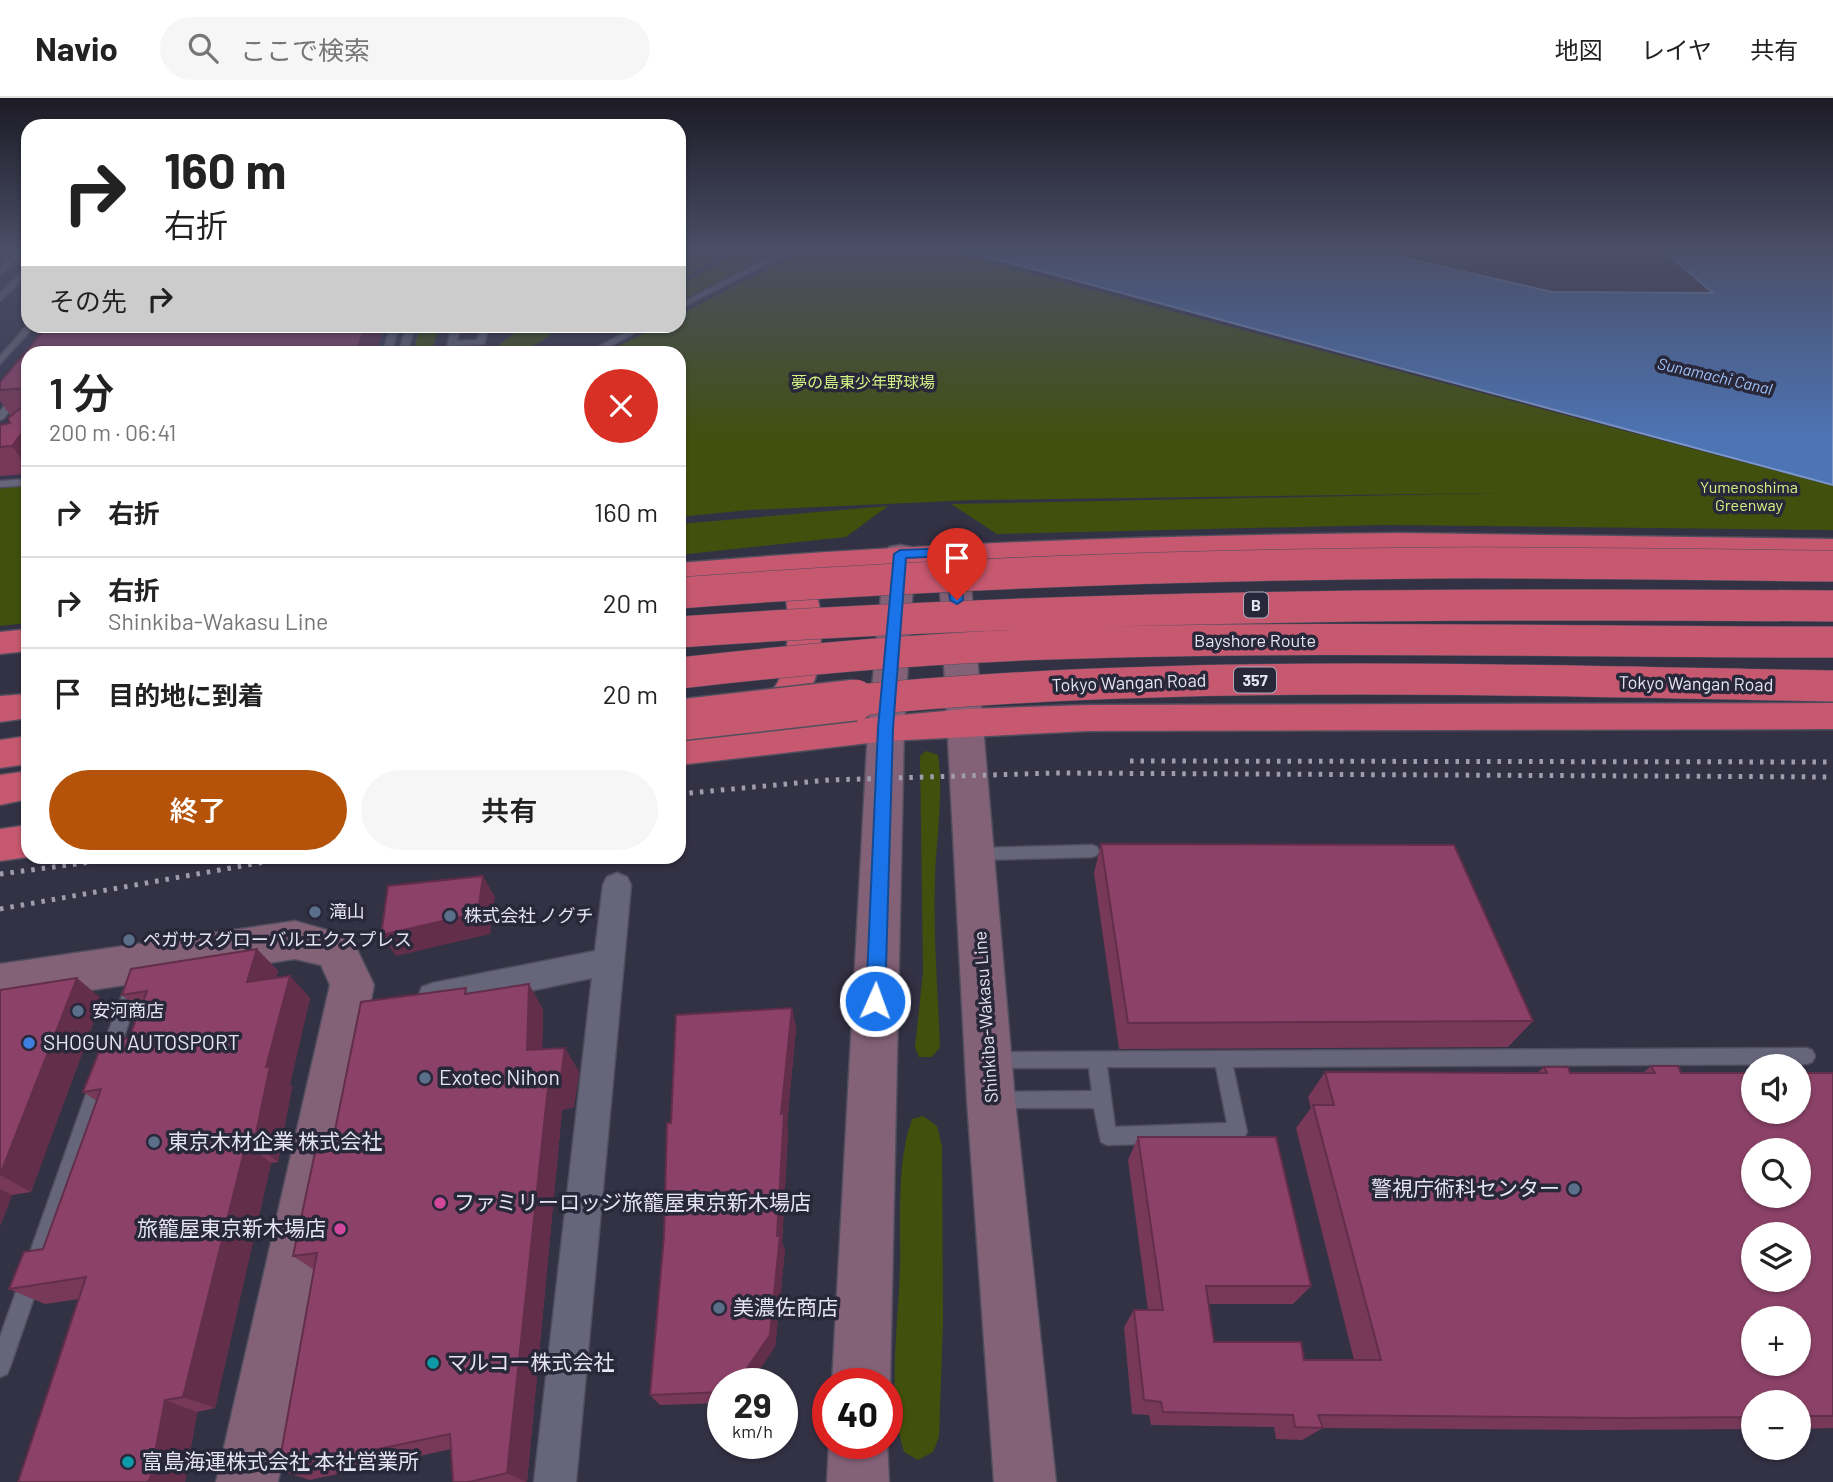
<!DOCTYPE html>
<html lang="ja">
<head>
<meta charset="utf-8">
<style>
  :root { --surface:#fff; --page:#f6f6f6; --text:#222; --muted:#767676; --line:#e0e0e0; --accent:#b45309 }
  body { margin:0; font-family:Barlow,"Noto Sans JP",sans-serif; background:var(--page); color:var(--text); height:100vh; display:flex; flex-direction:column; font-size:26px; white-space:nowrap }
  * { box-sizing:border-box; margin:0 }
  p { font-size:23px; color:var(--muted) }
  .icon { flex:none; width:38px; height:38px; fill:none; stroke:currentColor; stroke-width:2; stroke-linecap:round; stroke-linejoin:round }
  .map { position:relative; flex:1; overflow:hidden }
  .details { position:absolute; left:21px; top:248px; width:665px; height:518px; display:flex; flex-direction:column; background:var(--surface); border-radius:21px; box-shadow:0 2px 5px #0004 }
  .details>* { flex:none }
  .top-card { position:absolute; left:21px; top:21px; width:665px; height:214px; border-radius:21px; box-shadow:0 2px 5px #0004; background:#fff; color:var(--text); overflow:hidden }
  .controls { position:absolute; left:1741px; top:956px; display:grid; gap:14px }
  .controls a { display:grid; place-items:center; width:70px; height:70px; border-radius:50%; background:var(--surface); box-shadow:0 2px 5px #0004; font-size:35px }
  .speed { position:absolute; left:707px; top:1270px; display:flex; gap:14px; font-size:35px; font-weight:700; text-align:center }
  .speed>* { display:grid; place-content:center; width:91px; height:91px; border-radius:50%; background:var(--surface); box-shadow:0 2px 5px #0004; line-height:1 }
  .speed small { font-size:18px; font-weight:400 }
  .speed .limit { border:10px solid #d22; background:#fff; color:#111 }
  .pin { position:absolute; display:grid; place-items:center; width:60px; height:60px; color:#fff; margin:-72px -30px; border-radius:50% 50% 50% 0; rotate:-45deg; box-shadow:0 0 7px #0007 }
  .pin .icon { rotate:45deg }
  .me { position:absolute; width:77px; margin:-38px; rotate:2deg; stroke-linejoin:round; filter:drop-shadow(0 0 5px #0008) }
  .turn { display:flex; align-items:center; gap:24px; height:147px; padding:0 28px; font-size:32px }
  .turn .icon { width:91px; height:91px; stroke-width:2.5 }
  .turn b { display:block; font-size:49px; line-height:60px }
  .then { display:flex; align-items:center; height:66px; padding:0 28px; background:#0003; gap:14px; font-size:26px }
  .round { display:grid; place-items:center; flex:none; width:74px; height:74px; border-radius:37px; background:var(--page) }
  .overview { display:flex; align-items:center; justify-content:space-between; height:119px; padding:0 28px }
  h1 { font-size:42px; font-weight:600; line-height:52px }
  .action { display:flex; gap:14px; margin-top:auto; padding:14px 28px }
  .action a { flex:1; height:80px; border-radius:42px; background:var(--accent); color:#fff; font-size:28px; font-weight:600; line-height:80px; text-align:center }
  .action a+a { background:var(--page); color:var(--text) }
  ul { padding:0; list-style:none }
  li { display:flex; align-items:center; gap:21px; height:91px; padding:0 28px; border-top:2px solid var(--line) }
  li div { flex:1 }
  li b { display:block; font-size:26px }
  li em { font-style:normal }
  header { display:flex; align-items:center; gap:42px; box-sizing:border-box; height:98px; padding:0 35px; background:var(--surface); border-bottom:2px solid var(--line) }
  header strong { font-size:33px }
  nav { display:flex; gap:38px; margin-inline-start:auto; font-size:24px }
  .search { width:490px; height:63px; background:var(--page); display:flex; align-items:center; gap:18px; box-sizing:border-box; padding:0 24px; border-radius:38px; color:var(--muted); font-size:26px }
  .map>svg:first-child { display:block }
</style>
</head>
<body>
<header>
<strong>Navio</strong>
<div class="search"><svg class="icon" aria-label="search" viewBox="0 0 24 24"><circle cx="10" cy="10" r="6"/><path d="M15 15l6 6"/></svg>ここで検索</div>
<nav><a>地図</a><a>レイヤ</a><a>共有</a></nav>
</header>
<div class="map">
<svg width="1833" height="1384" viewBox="0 0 1833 1384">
  <rect width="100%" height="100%" fill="#333144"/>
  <path fill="#383650" d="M 0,152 L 28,152 L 28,228 L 439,228 L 431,255 L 28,256 L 28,386 L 0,389 Z"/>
  <path fill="#41500d" d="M 679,152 L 729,152 L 679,184 Z
    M 736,152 L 761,152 L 748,168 L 679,204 L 679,187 L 708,172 Z
    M 805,152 L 940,152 L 1833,388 L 1833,432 L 1384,427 L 997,436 L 951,406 L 1502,395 L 974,402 L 749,412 L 679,419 L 679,256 L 604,255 L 659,228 L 679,228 L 679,217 Z
    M 420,228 L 439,228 L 431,255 L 413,255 Z
    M 535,230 L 549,231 L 551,236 C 532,253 506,256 481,255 L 489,254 L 518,233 Z
    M 28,386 L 28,525 L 0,528 L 0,389 Z
    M 888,408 L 846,439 L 679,457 L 679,426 Z
    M 926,653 L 938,657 C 944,699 936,740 935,781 C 933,837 938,894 940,949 L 932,959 L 919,959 L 915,949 L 923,874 L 920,658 Z
    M 923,1018 L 937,1028 L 942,1048 L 943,1224 L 939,1339 L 933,1354 L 918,1362 L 904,1354 C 887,1297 898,1231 900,1172 C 901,1125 896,1065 912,1021 Z"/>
  <path fill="#4d75b6" stroke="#7b96c8" stroke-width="2" d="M 962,152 L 1370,152 L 1552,194 L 1713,195 L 1663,152 L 1833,152 L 1833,387 Z"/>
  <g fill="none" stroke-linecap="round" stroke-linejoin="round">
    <g stroke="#504e5e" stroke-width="3">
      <path id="lane" d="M 18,152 L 26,152 L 0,177 L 0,171 Z
        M 784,152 L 794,152 L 679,211 L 679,206 Z
        M 25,170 L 28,170 L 28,176 L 0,203 L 0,196 Z
        M 28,226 L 35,228 L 0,266 L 0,258 Z
        M 391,228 L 399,228 L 391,256 L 382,256 Z
        M 407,228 L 415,228 L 407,256 L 398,256 Z
        M 452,228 L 460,228 L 457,243 L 477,242 L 481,228 L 489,228 L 484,246 L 455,248 L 453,255 L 450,256 L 446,253 Z
        M 638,228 L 647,228 L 596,256 L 584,256 Z
        M 28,282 L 28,291 L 3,321 L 0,322 L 0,313 L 25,283 Z
        M 28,381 L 28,387 L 0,389 L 0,383 Z
        M 1092,747 L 1097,749 L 1099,753 L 1097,757 L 1092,759 L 976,762 L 971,760 L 969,756 L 971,752 L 976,750 Z
        M 134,879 L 140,881 L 142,886 L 117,959 L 114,965 L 108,967 L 102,965 L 99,959 L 126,886 L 128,881 Z
        M 1806,950 L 1812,952 L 1815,958 L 1812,964 L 1806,966 L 1233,969 L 1247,1034 L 1244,1040 L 1238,1043 L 1107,1047 L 1101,1044 L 1094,1010 L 999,1010 L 993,1008 L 990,1002 L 993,996 L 999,994 L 1092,993 L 1089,970 L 993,970 L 987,968 L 984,962 L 987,956 L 993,954 ZM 1107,969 L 1216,969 L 1227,1025 L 1115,1029 Z
        M 99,977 L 105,979 L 108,985 L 10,1269 L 7,1276 L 0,1279 L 0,1239 L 90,985 L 93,979 Z"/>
    </g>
    <g stroke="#504e5e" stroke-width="3">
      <path id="street" d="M 617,775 L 627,779 L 631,787 L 576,1384 L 534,1384 L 592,880 L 433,913 L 422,909 L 418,899 L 422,889 L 433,885 L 595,853 L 603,787 L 607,779 Z"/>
    </g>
    <g stroke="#504e5e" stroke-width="3">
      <path id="secondary" d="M 953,444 L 964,447 L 968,453 L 1015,1002 L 1056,1384 L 994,1384 L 967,1002 L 938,453 L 942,447 Z
        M 900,447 L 911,449 L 915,456 L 904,630 L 890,1286 L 887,1293 L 887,1286 L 832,1286 L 868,630 L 885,456 L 889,449 Z
        M 295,823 L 351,839 L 374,887 L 278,1384 L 216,1384 L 330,887 L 321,867 L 295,861 L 0,906 L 0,866 Z
        M 887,1341 L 889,1384 L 827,1384 L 829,1346 L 887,1346 Z"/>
    </g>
    <g stroke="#504e5e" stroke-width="3">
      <path id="highway" d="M 1400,435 L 1833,441 L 1833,459 C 1489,453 1142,443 799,474 C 806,480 812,486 816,495 C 824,514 822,568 813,586 C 804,605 790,619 772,629 L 966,611 L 1088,607 L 1833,605 L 1833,631 L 1088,633 L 886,643 L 679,667 L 679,639 L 743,633 L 736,623 C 744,609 761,603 773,591 C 789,574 791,516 784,494 L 759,477 L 679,485 L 679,465 C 919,445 1159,437 1400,435 Z
        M 28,531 L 28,553 L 0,556 L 0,534 Z
        M 28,596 L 28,620 L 0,624 L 0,598 Z
        M 28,638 L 28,666 L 0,670 L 0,642 Z
        M 28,673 L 28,701 L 0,707 L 0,677 Z
        M 28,727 L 28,759 L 0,763 L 0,731 Z"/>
    </g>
    <use href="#lane" fill="#66657a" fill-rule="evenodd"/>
    <use href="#street" fill="#66657a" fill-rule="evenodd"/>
    <use href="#secondary" fill="#836177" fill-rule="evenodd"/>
    <use href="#highway" fill="#c6586f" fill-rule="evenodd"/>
    <path stroke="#a09eae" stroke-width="5" stroke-dasharray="3.5 7" stroke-linecap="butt" d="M 1130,663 L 1833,664
      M 679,696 L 829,682 L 1055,675 L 1833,679
      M 0,776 L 122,760
      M 0,811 L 287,760"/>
    <g stroke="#504e5e" stroke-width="32" stroke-linecap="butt">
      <path id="highway-bridge-far1" d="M 679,495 C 930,476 1181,467 1433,465 C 1566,464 1700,467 1833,468
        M 679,534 C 1063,507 1448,505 1833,508
        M 680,575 C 803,561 926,550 1050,546 C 1311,537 1572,544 1833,544
        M 838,604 C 1168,570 1501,582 1833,588"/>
    </g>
    <g stroke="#504e5e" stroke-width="44" stroke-linecap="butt">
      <path id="highway-bridge" d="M 679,622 L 855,602"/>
    </g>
    <use href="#highway-bridge-far1" stroke="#c6586f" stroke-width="31"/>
    <use href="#highway-bridge" stroke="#c6586f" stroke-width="41"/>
  </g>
  <path fill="#783959" d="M 47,228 L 385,228 L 375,256 L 28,256 L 28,376 L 0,378 L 0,327 L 10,325 L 11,318 L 0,303 L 0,284 Z
    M 1101,746 L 1533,923 L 1508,949 L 1119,951 L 1094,775 Z
    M 257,851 L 278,873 L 276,880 L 290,878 L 310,900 L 290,986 L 292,989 L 278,1064 L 271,1065 L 215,1310 L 197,1314 L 185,1384 L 18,1384 L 79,1201 L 45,1206 L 9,1191 L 43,1151 L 97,1003 L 83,994 L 129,940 L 140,912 L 122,897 Z
    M 0,892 L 102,901 L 31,1094 L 12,1097 L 0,1128 Z
    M 470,895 L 543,911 L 542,951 L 565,950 L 579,974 L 574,1009 L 562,1012 L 527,1384 L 453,1384 L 451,1351 L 310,1382 L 278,1372 L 314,1172 L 293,1158 L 333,1042 Z
    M 792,910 L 796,930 L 787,1026 L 788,1033 L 782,1145 L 785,1152 L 775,1249 L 723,1286 L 723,1305 L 660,1307 L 650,1297 L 664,1138 Z
    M 1651,968 L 1681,975 L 1833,975 L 1833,1330 L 1799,1331 L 1799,1304 L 1754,1304 L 1754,1331 L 1589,1332 L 1323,1330 L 1302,1342 L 1276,1341 L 1274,1329 L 1151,1327 L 1149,1317 L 1132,1316 L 1124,1229 L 1134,1212 L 1148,1212 L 1128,1062 L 1138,1039 L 1311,1188 L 1293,1206 L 1209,1206 L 1214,1244 L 1304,1262 L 1354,1262 L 1296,1030 L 1311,1010 L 1308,999 L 1325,974 L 1537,975 L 1544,969 L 1570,975 L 1643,975 Z"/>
  <path fill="#622e49" d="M 366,228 L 385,228 L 375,256 L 355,256 Z
    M 28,327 L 28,370 L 12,348 Z
    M 483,778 L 495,799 L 490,836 L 396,858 L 381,837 Z
    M 257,851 L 278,873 L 269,906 L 247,884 Z
    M 290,878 L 310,900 L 290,986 L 292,989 L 278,1064 L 254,1045 L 266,969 Z
    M 77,880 L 102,901 L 31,1094 L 0,1077 Z
    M 529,886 L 543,911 L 542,976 L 527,952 Z
    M 792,910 L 796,930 L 787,1026 L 788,1033 L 782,1145 L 785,1152 L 775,1249 L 750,1286 L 736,1286 L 777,1138 L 781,1016 Z
    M 565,950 L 579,974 L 574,1009 L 562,1012 L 527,1384 L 526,1384 L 507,1375 L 548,989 Z
    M 246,1046 L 271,1065 L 215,1310 L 183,1299 Z
    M 0,1091 L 12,1097 L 0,1128 Z
    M 165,1302 L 197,1314 L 185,1384 L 147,1384 Z"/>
  <path fill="#8c4268" stroke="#622e49" stroke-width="2" fill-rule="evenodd" d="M 47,228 L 366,228 L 355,256 L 28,256 L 28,290 L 0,292 L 0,284 Z
    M 28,306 L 28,327 L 12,348 L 0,349 L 0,327 L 10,325 L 8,320 L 15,315 L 12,316 Z
    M 1101,746 L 1454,747 L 1533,923 L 1128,925 Z
    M 483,778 L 478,815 L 381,837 L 388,788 Z
    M 257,851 L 247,884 L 290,878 L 266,969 L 270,968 L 254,1045 L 246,1046 L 183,1299 L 165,1302 L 150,1381 L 147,1384 L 18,1384 L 86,1179 L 9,1191 L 24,1154 L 43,1151 L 101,991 L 83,994 L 103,944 L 129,940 L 147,893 L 122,897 L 131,871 Z
    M 77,880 L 0,1077 L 0,892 Z
    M 529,886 L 527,952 L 565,950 L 560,986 L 548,989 L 507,1375 L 469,1384 L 453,1384 L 450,1336 L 278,1372 L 317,1155 L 293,1158 L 317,1045 L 333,1042 L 361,904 L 466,890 L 465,896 Z
    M 792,910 L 781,1016 L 784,1015 L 777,1138 L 780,1137 L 770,1237 L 736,1286 L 723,1286 L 723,1294 L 650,1297 L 664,1138 L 667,1025 L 671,1025 L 676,917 Z
    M 1651,968 L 1678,968 L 1681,975 L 1754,975 L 1754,1013 L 1799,1013 L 1799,975 L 1833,975 L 1833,1318 L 1799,1318 L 1799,1304 L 1754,1304 L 1754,1319 L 1626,1320 L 1318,1317 L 1323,1330 L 1295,1329 L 1293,1317 L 1163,1314 L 1161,1304 L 1144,1302 L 1134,1212 L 1163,1212 L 1138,1039 L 1276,1039 L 1311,1188 L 1206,1188 L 1214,1244 L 1301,1244 L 1304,1262 L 1381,1262 L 1313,1007 L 1334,1007 L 1325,974 L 1547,975 L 1544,969 L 1568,969 L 1570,975 L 1655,975 ZM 1754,1052 L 1799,1052 L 1799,1097 L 1754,1097 ZM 1754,1136 L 1799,1136 L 1799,1181 L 1754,1181 ZM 1754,1220 L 1799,1220 L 1799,1265 L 1754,1265 Z"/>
  <linearGradient id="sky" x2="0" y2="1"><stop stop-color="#1c1b25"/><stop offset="0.44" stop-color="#4a4e67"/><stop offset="1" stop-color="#4a4e67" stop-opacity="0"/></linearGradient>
  <rect width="1833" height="346" fill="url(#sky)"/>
  <path fill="#1a73e8" stroke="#114b97" stroke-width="2" d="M 953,450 L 959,453 L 963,502 L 957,506 L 950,502 L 947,458 L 906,460 L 893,630 L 885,903 L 882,909 L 875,912 L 869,909 L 866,903 L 878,630 L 894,456 L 900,452 Z"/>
  <g fill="#5c6f8a" stroke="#29273a" stroke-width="2.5">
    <circle cx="315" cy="814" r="7"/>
    <circle cx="450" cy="818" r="7"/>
    <circle cx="129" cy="842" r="7"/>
    <circle cx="78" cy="913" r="7"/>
    <circle cx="425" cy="980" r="7"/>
    <circle cx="154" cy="1044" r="7"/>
    <circle cx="1574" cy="1091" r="7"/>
    <circle cx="719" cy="1210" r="7"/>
  </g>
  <circle fill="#3f7fe0" stroke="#29273a" stroke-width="2.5" cx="29" cy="945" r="7"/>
  <g fill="#d1479c" stroke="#29273a" stroke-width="2.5">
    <circle cx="440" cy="1105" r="7"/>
    <circle cx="340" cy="1131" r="7"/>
  </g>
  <g fill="#0f9aa8" stroke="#29273a" stroke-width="2.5">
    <circle cx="433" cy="1265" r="7"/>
    <circle cx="128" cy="1364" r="7"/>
  </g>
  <g text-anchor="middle" stroke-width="7" stroke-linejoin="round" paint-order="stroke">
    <g font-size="16" font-style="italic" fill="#a1c3f8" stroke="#29273a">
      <text transform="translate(1715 278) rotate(13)" y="6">Sunamachi Canal</text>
    </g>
    <g font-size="16" fill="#d3f284" stroke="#29273a">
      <text x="863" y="290">夢の島東少年野球場</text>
      <text x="1749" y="395">Yumenoshima<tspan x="1749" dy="18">Greenway</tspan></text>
    </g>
    <g fill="#29273a" stroke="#adabba" stroke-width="2">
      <rect x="1244" y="494.5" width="24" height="25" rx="5"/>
      <rect x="1234" y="569.5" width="42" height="25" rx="5"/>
    </g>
    <g font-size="16" font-weight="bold" fill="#e5e4f1">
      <text x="1256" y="513">B</text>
      <text x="1255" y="588">357</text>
    </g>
    <g font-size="18" fill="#e5e4f1" stroke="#29273a">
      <text x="1255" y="549">Bayshore Route</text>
      <text transform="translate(1129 585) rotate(-2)" y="6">Tokyo Wangan Road</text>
      <text transform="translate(1696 586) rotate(1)" y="6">Tokyo Wangan Road</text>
      <text transform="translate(986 919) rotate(-94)" y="6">Shinkiba-Wakasu Line</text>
    </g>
    <g font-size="18" fill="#e5e4f1" stroke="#29273a" text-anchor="start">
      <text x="329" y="820">滝山</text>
      <text x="464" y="824">株式会社 ノグチ</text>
      <text x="143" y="848">ペガサスグローバルエクスプレス</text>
      <text x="92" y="919">安河商店</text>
    </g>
    <g font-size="21" fill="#e5e4f1" stroke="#29273a" text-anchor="start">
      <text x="43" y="952">SHOGUN AUTOSPORT</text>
      <text x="439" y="987">Exotec Nihon</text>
      <text x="168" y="1051">東京木材企業 株式会社</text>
      <text x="1560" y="1098" text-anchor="end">警視庁術科センター</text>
      <text x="454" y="1112">ファミリーロッジ旅籠屋東京新木場店</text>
      <text x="326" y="1138" text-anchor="end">旅籠屋東京新木場店</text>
      <text x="733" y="1217">美濃佐商店</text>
      <text x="447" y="1272">マルコー株式会社</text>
      <text x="142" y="1371">富島海運株式会社 本社営業所</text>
    </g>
  </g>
</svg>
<div class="controls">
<a><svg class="icon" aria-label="sound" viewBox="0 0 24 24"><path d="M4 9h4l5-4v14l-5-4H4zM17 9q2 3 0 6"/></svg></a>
<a><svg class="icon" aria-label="search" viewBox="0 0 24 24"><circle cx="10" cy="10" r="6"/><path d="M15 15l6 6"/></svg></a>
<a><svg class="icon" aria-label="layers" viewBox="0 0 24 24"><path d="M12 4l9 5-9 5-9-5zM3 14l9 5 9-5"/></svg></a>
<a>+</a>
<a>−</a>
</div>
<div class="speed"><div>29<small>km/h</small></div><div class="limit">40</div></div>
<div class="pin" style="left:957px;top:502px;background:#d93025"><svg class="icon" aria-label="arrive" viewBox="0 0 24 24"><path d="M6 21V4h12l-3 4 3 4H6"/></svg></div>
<svg class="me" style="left:875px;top:903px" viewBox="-20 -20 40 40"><circle r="17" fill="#1a73e8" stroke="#fff" stroke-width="3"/><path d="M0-11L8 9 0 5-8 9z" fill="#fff"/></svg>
<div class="top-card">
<div class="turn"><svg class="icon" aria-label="right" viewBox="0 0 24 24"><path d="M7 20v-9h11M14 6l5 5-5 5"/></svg><div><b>160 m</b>右折</div></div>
<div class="then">その先<svg class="icon" aria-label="right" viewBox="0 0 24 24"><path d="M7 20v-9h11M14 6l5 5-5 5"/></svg></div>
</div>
<section class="details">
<div class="overview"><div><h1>1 分</h1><p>200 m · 06:41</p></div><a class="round" style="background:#d93025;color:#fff"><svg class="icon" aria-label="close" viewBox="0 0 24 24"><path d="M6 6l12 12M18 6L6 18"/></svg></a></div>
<ul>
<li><svg class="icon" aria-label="right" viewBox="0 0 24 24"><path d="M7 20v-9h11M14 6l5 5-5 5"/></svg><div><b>右折</b></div><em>160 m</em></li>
<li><svg class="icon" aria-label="right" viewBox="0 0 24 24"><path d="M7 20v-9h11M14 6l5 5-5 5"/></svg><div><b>右折</b><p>Shinkiba-Wakasu Line</p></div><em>20 m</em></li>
<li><svg class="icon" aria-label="arrive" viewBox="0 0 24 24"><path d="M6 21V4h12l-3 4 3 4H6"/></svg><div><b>目的地に到着</b></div><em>20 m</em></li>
</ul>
<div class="action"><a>終了</a><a>共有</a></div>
</section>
</div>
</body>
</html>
